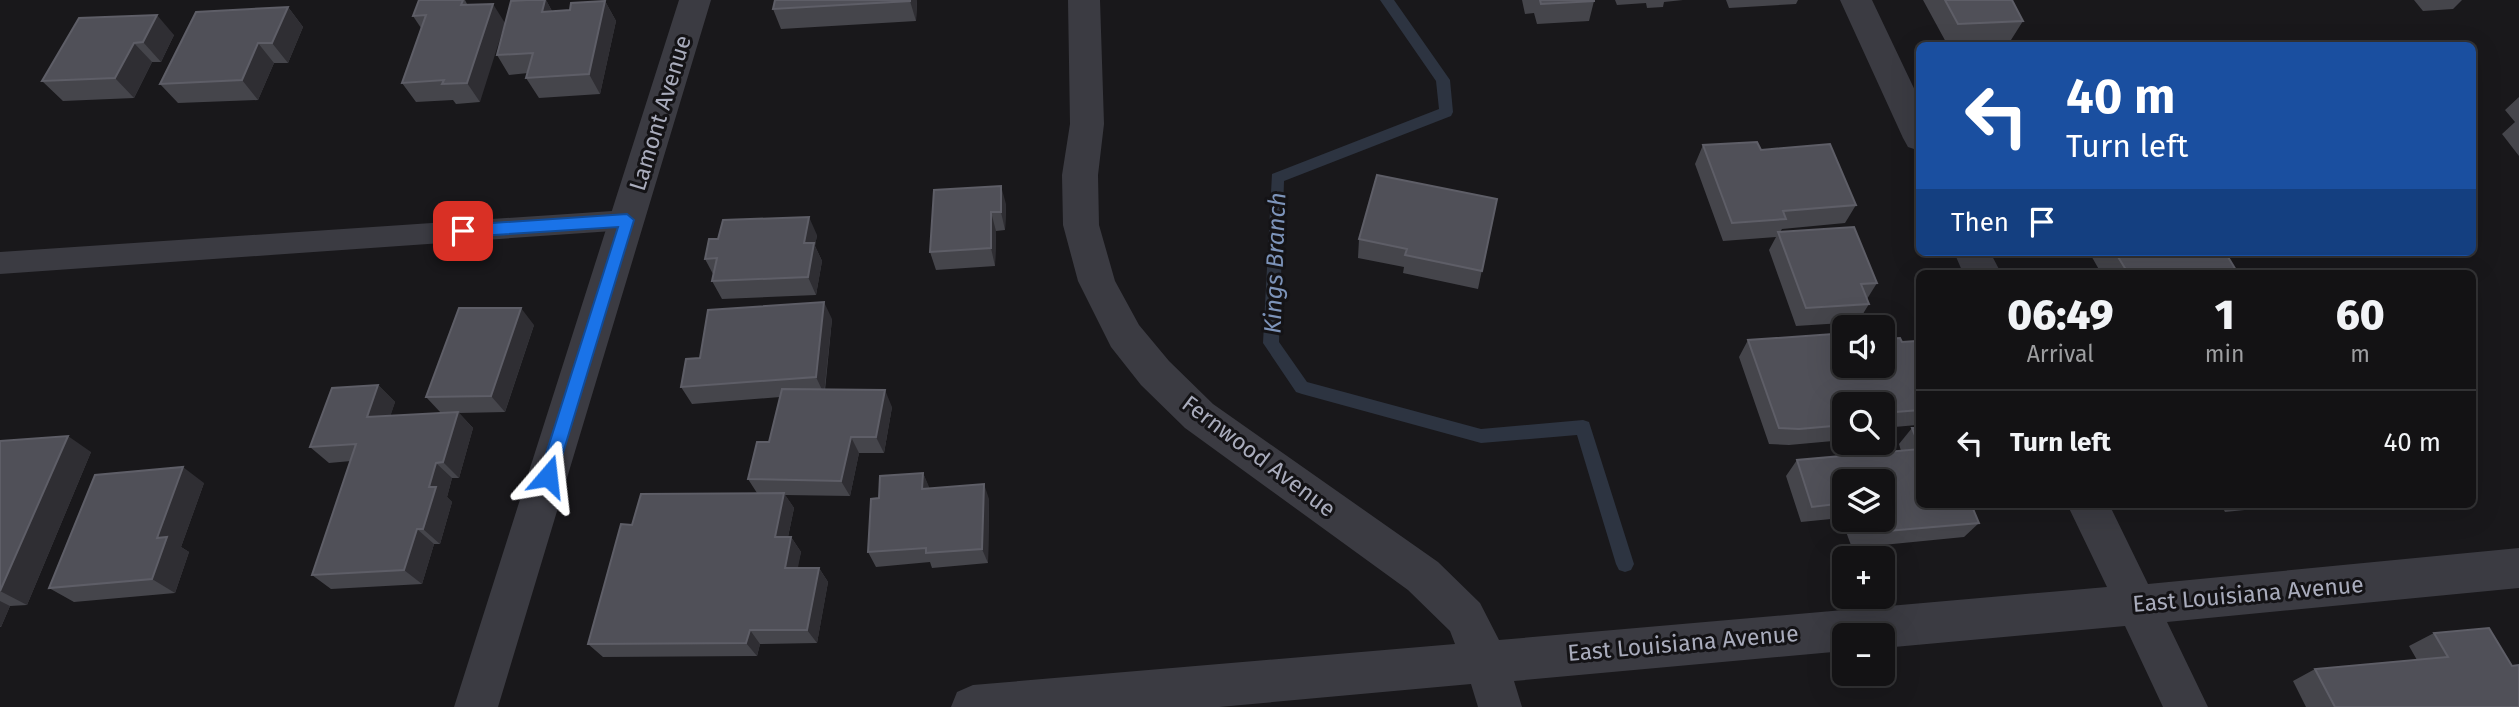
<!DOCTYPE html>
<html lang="en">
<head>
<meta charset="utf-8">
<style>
  :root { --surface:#131214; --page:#202022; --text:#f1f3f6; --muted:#9d9ea0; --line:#323234 }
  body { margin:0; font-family:"Fira Sans",sans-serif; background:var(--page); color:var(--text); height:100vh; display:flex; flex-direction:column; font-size:26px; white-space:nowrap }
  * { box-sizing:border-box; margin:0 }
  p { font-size:23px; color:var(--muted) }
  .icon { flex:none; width:38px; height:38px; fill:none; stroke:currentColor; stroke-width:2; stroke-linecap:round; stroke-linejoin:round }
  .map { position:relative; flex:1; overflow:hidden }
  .side { position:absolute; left:1916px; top:270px; width:560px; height:238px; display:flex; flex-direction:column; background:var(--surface); border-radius:10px; box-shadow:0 7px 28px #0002,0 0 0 2px var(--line) }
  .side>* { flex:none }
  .banner { position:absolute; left:1916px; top:42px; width:560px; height:214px; border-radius:10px; box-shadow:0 7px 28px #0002,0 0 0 2px var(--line); background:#1a4fa0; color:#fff; overflow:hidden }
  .controls { position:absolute; left:1832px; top:315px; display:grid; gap:14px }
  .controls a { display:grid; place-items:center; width:63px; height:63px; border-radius:10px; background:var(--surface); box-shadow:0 7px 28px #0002,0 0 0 2px var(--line); font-size:35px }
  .pin { position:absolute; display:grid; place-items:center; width:60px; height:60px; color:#fff; margin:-30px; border-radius:14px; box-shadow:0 4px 10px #0006 }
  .me { position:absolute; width:77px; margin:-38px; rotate:17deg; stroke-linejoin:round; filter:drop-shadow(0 0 5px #0008) }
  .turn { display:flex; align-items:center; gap:24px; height:147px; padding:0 35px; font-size:32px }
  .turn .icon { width:91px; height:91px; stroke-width:2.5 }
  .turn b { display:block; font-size:49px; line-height:60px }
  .then { display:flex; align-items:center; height:66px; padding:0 35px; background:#0003; gap:14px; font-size:26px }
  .eta { display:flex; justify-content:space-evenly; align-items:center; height:119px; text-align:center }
  .eta b { font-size:42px; font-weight:800; line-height:49px }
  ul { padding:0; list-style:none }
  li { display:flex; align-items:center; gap:21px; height:105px; padding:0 35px; border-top:2px solid var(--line) }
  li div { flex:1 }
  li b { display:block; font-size:26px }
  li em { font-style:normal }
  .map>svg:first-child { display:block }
</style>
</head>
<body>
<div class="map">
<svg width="2519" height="707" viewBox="0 0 2519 707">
  <rect width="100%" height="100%" fill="#19181b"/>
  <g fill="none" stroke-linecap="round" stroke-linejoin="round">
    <path fill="#2d3441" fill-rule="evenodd" d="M 1380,0 L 1394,0 L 1450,80 L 1453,112 L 1451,116 L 1284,181 L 1279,342 L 1307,382 L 1481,429 L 1583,420 L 1589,422 L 1634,564 L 1631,570 L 1625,572 L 1619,570 L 1616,564 L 1577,435 L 1481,443 L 1302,394 L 1296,392 L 1263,343 L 1272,174 L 1439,109 L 1436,81 Z"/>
    <path fill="#3b3b42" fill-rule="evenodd" d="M 627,210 L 636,213 L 640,220 L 636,227 L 627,230 L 0,274 L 0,252 Z"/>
    <path fill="#3b3b42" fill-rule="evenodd" d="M 679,0 L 711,0 L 498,707 L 454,707 Z
      M 1068,0 L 1100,0 L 1104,124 L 1098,175 L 1099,225 L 1115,281 L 1139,325 L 1169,361 L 1213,404 L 1438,562 L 1480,603 L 1499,640 L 2107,587 L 2067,504 L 2109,504 L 2148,584 L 2519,548 L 2519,588 L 2167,622 L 2208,707 L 2163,707 L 2125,626 L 1883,648 L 1883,635 L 1844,635 L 1844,651 L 1514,681 L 1522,707 L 1478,707 L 1471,684 L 1219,707 L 951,707 L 957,692 L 973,685 L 1455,644 L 1450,631 L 1408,590 L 1185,428 L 1141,385 L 1111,347 L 1078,281 L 1063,225 L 1062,175 L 1070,124 Z
      M 1840,0 L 1872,0 L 1920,101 L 1920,151 L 1908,147 L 1903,138 Z
      M 1954,252 L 1990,252 L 2001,273 L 1963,273 Z"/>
  </g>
  <path fill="#45454b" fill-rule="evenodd" d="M 428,0 L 465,0 L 467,4 L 480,102 L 456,104 L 453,100 L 416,102 L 402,83 L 421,28 L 413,16 Z
    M 527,0 L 546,0 L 552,11 L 570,10 L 605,1 L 616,21 L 600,94 L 539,98 L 526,78 L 528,73 L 509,75 L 497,55 Z
    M 775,0 L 917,0 L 916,21 L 781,29 L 773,9 Z
    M 1522,0 L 1594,0 L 1594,1 L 1589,21 L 1537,24 L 1534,13 L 1525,14 Z
    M 1615,0 L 1683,0 L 1664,2 L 1663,7 L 1647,8 L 1646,3 L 1617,5 Z
    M 1726,0 L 1798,0 L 1796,4 L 1729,8 Z
    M 1923,0 L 2012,0 L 2023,21 L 2011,40 L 1947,44 Z
    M 2414,0 L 2462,0 L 2453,9 L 2423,11 Z
    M 288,7 L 303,27 L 288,63 L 274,63 L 258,100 L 178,103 L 160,84 Z
    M 79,18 L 174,35 L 161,62 L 152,62 L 134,98 L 63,101 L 42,81 Z
    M 2519,97 L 2519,156 L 2502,134 L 2515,122 L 2505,110 Z
    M 1703,145 L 1761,150 L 1856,205 L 1845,223 L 1782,229 L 1780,232 L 1877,283 L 1867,299 L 1869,304 L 1858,322 L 1796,326 L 1769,250 L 1776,237 L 1723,241 L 1695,164 Z
    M 934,190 L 1006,204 L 1005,230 L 996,231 L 995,266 L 936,270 L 930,252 Z
    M 1497,199 L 1478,289 L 1403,273 L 1404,267 L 1358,258 L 1359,239 Z
    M 817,235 L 815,246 L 822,261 L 816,295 L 722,299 L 712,281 L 713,274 L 705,259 Z
    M 2089,252 L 2225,252 L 2236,270 L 2232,273 L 2101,273 Z
    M 832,319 L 825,390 L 892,407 L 884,453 L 859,453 L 850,496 L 785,495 L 794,508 L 788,537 L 791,537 L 801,552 L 797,568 L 819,568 L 828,582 L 817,643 L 760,644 L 757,656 L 603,657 L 588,644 L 632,525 L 757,493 L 748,479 L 769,442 L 780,397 L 692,404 L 681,387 L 700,358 Z
    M 534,325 L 505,412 L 459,413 L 473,428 L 459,478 L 452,478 L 447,497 L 452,502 L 440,544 L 434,544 L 422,584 L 331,589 L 312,575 L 351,461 L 329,463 L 310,447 L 378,385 L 395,402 L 390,416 L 441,413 L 426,397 Z
    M 1748,340 L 1836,343 L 1920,351 L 1920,422 L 1917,425 L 1883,428 L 1883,404 L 1844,404 L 1844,440 L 1789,445 L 1769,444 L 1739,357 Z
    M 1912,428 L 1979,523 L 1964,537 L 1852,548 L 1841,518 L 1801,522 L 1786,476 L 1797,460 L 1901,451 L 1899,444 ZM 1844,481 L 1883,520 L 1844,520 Z
    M 0,441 L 91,452 L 27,605 L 10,606 L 1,627 L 0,627 Z
    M 923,473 L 929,488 L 989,499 L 988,563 L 932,568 L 930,562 L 876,567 L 868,552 L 879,498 Z
    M 204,483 L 181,547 L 189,552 L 175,593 L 74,602 L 49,588 Z
    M 2221,504 L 2304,504 L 2225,512 Z
    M 2434,633 L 2512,666 L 2519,707 L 2306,707 L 2293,681 L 2315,669 L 2417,660 L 2409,646 Z"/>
  <path fill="#2f2e33" d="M 545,0 L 546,0 L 556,19 L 542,12 Z
    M 910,0 L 917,0 L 916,21 L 910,1 Z
    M 605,1 L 616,21 L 600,94 L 589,74 Z
    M 493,4 L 505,23 L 480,102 L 467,83 Z
    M 288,7 L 303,27 L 288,63 L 272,43 Z
    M 157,15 L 174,35 L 161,62 L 143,42 Z
    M 134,43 L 152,62 L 134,98 L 115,78 Z
    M 258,43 L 274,63 L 258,100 L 242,80 Z
    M 1001,186 L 1006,204 L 1005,230 L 1001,212 Z
    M 991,212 L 996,231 L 995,266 L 991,248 Z
    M 809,217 L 817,235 L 815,246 L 822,261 L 816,295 L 808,277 L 804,243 Z
    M 824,302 L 832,319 L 824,394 L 816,377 Z
    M 521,308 L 534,325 L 505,412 L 491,396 Z
    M 378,385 L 395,402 L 385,433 L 367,417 Z
    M 885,390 L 892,407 L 884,453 L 876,437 Z
    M 458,412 L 473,428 L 459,478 L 443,462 Z
    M 68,436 L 91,452 L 27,605 L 0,591 Z
    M 851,437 L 859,453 L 850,496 L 841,481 Z
    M 436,463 L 452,478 L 447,497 L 452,502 L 440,544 L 423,529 L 429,487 Z
    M 183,467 L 204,483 L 181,547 L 189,552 L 175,593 L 152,579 L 157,538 Z
    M 923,473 L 930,489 L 922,489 Z
    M 984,484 L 989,499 L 988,563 L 982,549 Z
    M 784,493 L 794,508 L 785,551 L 775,537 Z
    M 417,529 L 434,544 L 422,584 L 404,570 Z
    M 791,537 L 801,552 L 795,583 L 785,568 Z
    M 819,568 L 828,582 L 817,643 L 807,630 Z
    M 0,601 L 10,606 L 1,627 L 0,626 Z
    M 750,630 L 760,644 L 757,656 L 746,643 Z"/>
  <path fill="#505058" stroke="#5e5e67" stroke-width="2" d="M 419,0 L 463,0 L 461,5 L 493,4 L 467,83 L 442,84 L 444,80 L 402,83 L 426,15 L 413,16 Z
    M 527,0 L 545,0 L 542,12 L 570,10 L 571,3 L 605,1 L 589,74 L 526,78 L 533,53 L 497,55 L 511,1 Z
    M 775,0 L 910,0 L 910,1 L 773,9 Z
    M 1540,0 L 1594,0 L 1594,1 L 1541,4 Z
    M 1945,0 L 2012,0 L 2023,21 L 1958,24 Z
    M 288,7 L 272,43 L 258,43 L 242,80 L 160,84 L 196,12 Z
    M 157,15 L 143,42 L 134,43 L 115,78 L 42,81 L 79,18 Z
    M 1757,142 L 1761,150 L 1830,144 L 1856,205 L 1783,211 L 1786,219 L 1732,223 L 1703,145 Z
    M 1377,175 L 1497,199 L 1482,271 L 1405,255 L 1407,249 L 1359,239 Z
    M 1001,186 L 1001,212 L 991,212 L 991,248 L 930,252 L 934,190 Z
    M 809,217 L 804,243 L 814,243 L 808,277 L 712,281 L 717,258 L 705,259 L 709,239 L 718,239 L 723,220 Z
    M 1854,227 L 1877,283 L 1861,284 L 1869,304 L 1806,308 L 1778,232 Z
    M 2115,252 L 2225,252 L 2236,270 L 2192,273 L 2128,273 Z
    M 824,302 L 816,377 L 681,387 L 686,359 L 700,358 L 708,310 Z
    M 459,308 L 521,308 L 491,396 L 426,397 Z
    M 1833,334 L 1836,343 L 1844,342 L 1844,366 L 1883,366 L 1883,339 L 1900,338 L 1902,342 L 1916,341 L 1920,351 L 1920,410 L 1883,413 L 1883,404 L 1844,404 L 1844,425 L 1799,429 L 1779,428 L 1748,340 Z
    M 378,385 L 367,417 L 458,412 L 443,462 L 436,463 L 429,487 L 436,487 L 423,529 L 417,529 L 404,570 L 312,575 L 356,444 L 310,447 L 332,388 Z
    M 782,389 L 885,390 L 876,437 L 851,437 L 841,481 L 748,479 L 757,442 L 769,442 Z
    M 1912,428 L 1920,428 L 1920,448 Z
    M 68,436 L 0,591 L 0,441 Z
    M 1920,449 L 1920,504 L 1971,504 L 1979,523 L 1864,533 L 1859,520 L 1883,520 L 1883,481 L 1844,481 L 1844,503 L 1812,507 L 1797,460 Z
    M 183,467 L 157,538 L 167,537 L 152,579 L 49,588 L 95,475 Z
    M 923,473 L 922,489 L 984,484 L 982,549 L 926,553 L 926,548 L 868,552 L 871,499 L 879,498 L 880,476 Z
    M 784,493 L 775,537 L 791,537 L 785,568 L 819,568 L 807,630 L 750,630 L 746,643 L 588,644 L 621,524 L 632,525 L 641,494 Z
    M 2489,628 L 2512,666 L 2519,665 L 2519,707 L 2335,707 L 2315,669 L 2448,657 L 2434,633 Z"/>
  <path fill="#1a73e8" stroke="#114b97" stroke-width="2" d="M 627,214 L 634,220 L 556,476 L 554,482 L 548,484 L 542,482 L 539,476 L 618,227 L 463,237 L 456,231 L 463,225 Z"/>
  <g text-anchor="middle" stroke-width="6" stroke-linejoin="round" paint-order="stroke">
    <g font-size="23" fill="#a9acbc" stroke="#141316">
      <text transform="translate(660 113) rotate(-73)" y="8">Lamont Avenue</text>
      <text transform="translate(1259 456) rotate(37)" y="8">Fernwood Avenue</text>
      <text transform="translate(2248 594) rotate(-5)" y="8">East Louisiana Avenue</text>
      <text transform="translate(1683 643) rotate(-5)" y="8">East Louisiana Avenue</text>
    </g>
    <g font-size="24" font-style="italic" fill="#7d94ba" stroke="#141316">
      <text transform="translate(1275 263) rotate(-88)" y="8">Kings Branch</text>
    </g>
  </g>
</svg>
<div class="controls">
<a><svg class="icon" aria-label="sound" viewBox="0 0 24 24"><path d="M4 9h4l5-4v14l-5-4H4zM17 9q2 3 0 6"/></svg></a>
<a><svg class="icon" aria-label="search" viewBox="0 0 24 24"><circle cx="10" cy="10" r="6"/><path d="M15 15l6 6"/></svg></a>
<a><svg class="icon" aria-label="layers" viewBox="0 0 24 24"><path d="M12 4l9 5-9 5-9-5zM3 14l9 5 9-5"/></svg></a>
<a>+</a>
<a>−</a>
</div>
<div class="pin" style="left:463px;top:231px;background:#d93025"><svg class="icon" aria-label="arrive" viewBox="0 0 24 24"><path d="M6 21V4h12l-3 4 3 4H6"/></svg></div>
<svg class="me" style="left:548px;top:476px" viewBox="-20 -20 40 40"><path d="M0-17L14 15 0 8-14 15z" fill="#1a73e8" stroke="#fff" stroke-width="4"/></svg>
<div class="banner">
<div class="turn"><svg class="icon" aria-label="left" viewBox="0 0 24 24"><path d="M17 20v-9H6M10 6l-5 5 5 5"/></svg><div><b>40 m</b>Turn left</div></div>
<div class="then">Then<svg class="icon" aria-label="arrive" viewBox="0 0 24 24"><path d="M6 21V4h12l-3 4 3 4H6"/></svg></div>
</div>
<section class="side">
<div class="eta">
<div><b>06:49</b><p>Arrival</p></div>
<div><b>1</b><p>min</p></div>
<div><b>60</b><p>m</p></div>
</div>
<ul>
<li><svg class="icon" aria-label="left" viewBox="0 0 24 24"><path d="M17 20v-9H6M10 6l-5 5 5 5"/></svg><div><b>Turn left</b></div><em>40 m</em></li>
</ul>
</section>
</div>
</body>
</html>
